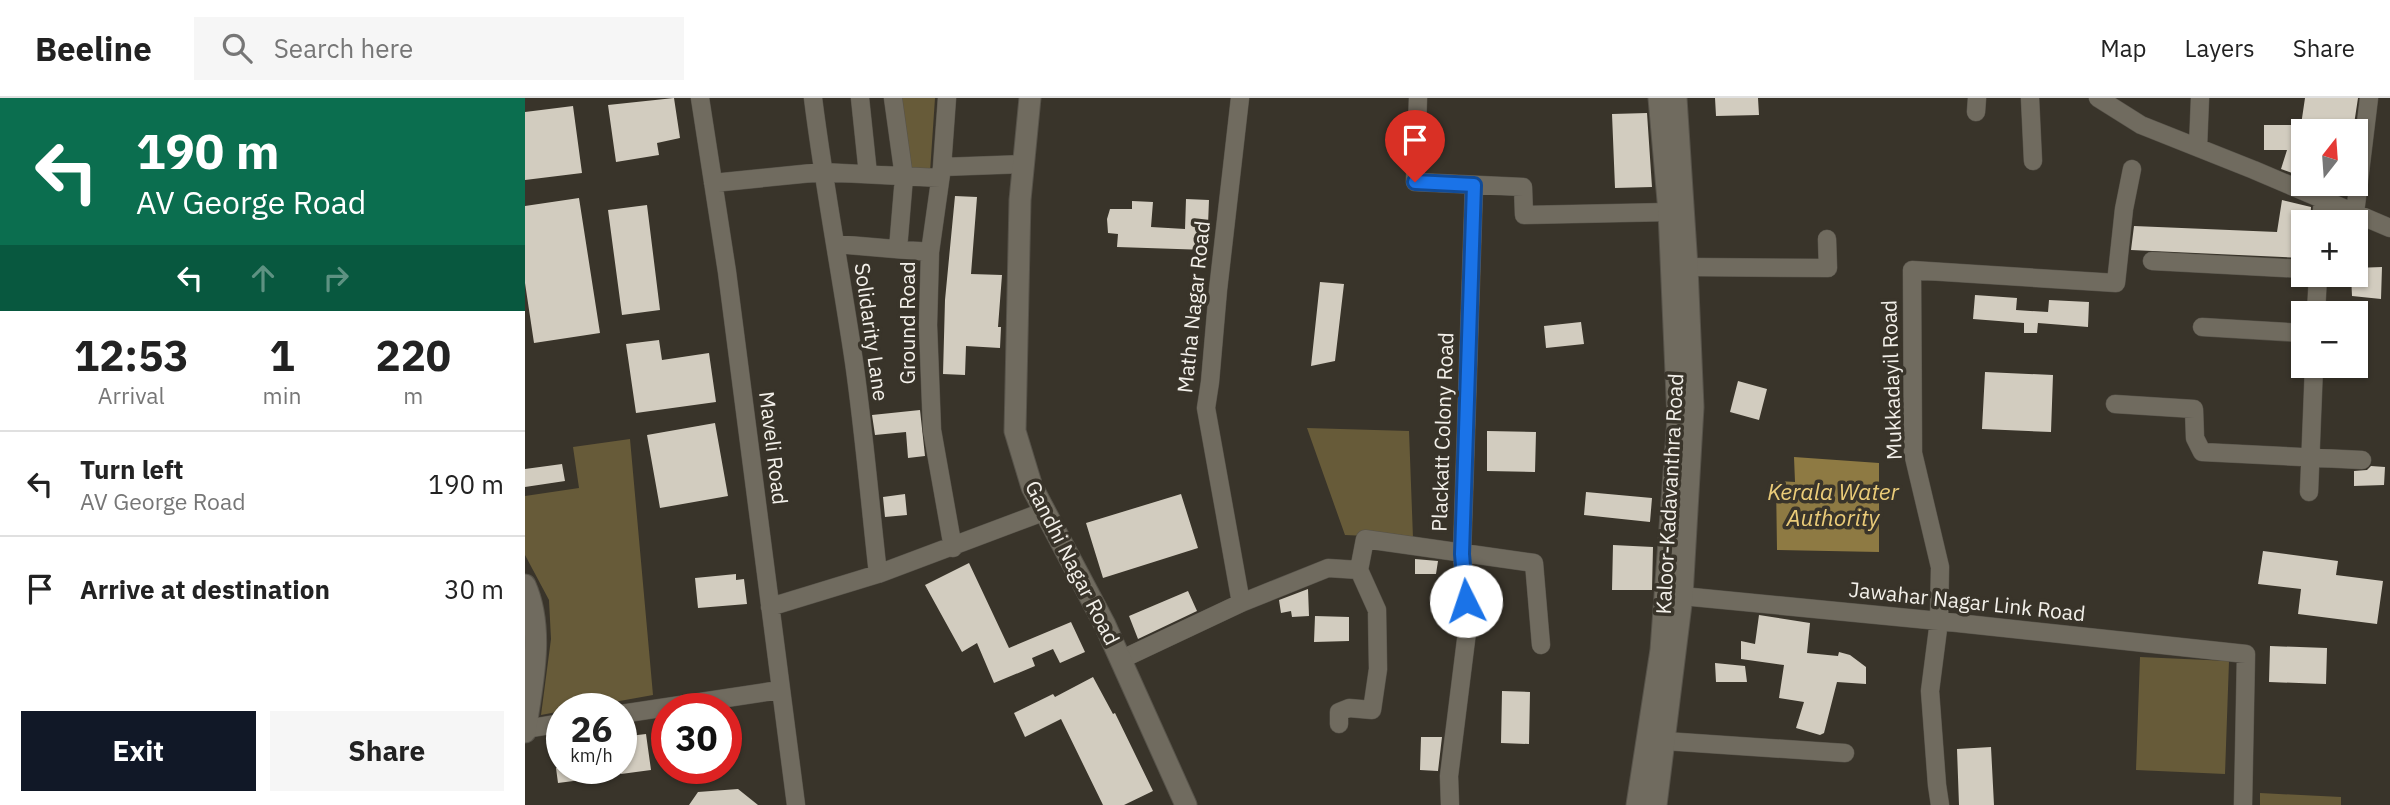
<!DOCTYPE html>
<html lang="en">
<head>
<meta charset="utf-8">
<style>
  :root { --surface:#fff; --page:#f6f6f6; --text:#222; --muted:#767676; --line:#e0e0e0; --accent:#111827 }
  body { margin:0; font-family:"IBM Plex Sans",sans-serif; background:var(--page); color:var(--text); height:100vh; display:flex; flex-direction:column; font-size:26px; white-space:nowrap }
  * { box-sizing:border-box; margin:0 }
  p { font-size:23px; color:var(--muted) }
  .icon { flex:none; width:38px; height:38px; fill:none; stroke:currentColor; stroke-width:2; stroke-linecap:round; stroke-linejoin:round }
  .map { position:relative; flex:1; overflow:hidden }
  .sheet { display:flex; flex-direction:column; background:var(--surface); width:525px }
  .sheet>* { flex:none }
  .guide { background:#0b6e4f; color:#fff; overflow:hidden }
  .needle { width:46px; rotate:17deg }
  .buttons { position:absolute; left:1766px; top:21px; display:grid; gap:14px }
  .buttons a { display:grid; place-items:center; width:77px; height:77px; border-radius:0px; background:var(--surface); box-shadow:0 2px 5px #0004; font-size:35px }
  .speed { position:absolute; left:21px; top:595px; display:flex; gap:14px; font-size:35px; font-weight:700; text-align:center }
  .speed>* { display:grid; place-content:center; width:91px; height:91px; border-radius:50%; background:var(--surface); box-shadow:0 2px 5px #0004; line-height:1 }
  .speed small { font-size:18px; font-weight:400 }
  .speed .limit { border:10px solid #d22; background:#fff; color:#111 }
  .pin { position:absolute; display:grid; place-items:center; width:60px; height:60px; color:#fff; margin:-72px -30px; border-radius:50% 50% 50% 0; rotate:-45deg; box-shadow:0 0 7px #0007 }
  .pin .icon { rotate:45deg }
  .me { position:absolute; width:77px; margin:-38px; rotate:356deg; stroke-linejoin:round; filter:drop-shadow(0 0 5px #0008) }
  .turn { display:flex; align-items:center; gap:24px; height:147px; padding:0 21px; font-size:32px }
  .turn .icon { width:91px; height:91px; stroke-width:2.5 }
  .turn b { display:block; font-size:49px; line-height:60px }
  .lanes { display:flex; align-items:center; height:66px; padding:0 21px; background:#0003; justify-content:center; gap:35px; direction:ltr }
  .lanes .off { opacity:.35 }
  .eta { display:flex; justify-content:space-evenly; align-items:center; height:119px; text-align:center }
  .eta b { font-size:42px; font-weight:700; line-height:49px }
  .cta { display:flex; gap:14px; margin-top:auto; padding:14px 21px }
  .cta a { flex:1; height:80px; border-radius:0px; background:var(--accent); color:#fff; font-size:28px; font-weight:700; line-height:80px; text-align:center }
  .cta a+a { background:var(--page); color:var(--text) }
  ul { padding:0; list-style:none }
  li { display:flex; align-items:center; gap:21px; height:105px; padding:0 21px; border-top:2px solid var(--line) }
  li div { flex:1 }
  li b { display:block; font-size:26px }
  li em { font-style:normal }
  header { display:flex; align-items:center; gap:42px; box-sizing:border-box; height:98px; padding:0 35px; background:var(--surface); border-bottom:2px solid var(--line) }
  header strong { font-size:33px }
  nav { display:flex; gap:38px; margin-inline-start:auto; font-size:24px }
  .search { width:490px; height:63px; background:var(--page); display:flex; align-items:center; gap:18px; box-sizing:border-box; padding:0 24px; border-radius:0px; color:var(--muted); font-size:26px }
  main { display:flex; flex:1; min-height:0 }
  .map>svg:first-child { display:block }
</style>
</head>
<body>
<header>
<strong>Beeline</strong>
<div class="search"><svg class="icon" aria-label="search" viewBox="0 0 24 24"><circle cx="10" cy="10" r="6"/><path d="M15 15l6 6"/></svg>Search here</div>
<nav><a>Map</a><a>Layers</a><a>Share</a></nav>
</header>
<main>
<section class="sheet">
<div class="guide">
<div class="turn"><svg class="icon" aria-label="left" viewBox="0 0 24 24"><path d="M17 20v-9H6M10 6l-5 5 5 5"/></svg><div><b>190 m</b>AV George Road</div></div>
<div class="lanes"><svg class="icon" aria-label="left" viewBox="0 0 24 24"><path d="M17 20v-9H6M10 6l-5 5 5 5"/></svg><svg class="icon off" aria-label="ahead" viewBox="0 0 24 24"><path d="M12 20V5M6 11l6-6 6 6"/></svg><svg class="icon off" aria-label="right" viewBox="0 0 24 24"><path d="M7 20v-9h11M14 6l5 5-5 5"/></svg></div>
</div>
<div class="eta">
<div><b>12:53</b><p>Arrival</p></div>
<div><b>1</b><p>min</p></div>
<div><b>220</b><p>m</p></div>
</div>
<ul>
<li><svg class="icon" aria-label="left" viewBox="0 0 24 24"><path d="M17 20v-9H6M10 6l-5 5 5 5"/></svg><div><b>Turn left</b><p>AV George Road</p></div><em>190 m</em></li>
<li><svg class="icon" aria-label="arrive" viewBox="0 0 24 24"><path d="M6 21V4h12l-3 4 3 4H6"/></svg><div><b>Arrive at destination</b></div><em>30 m</em></li>
</ul>
<div class="cta"><a>Exit</a><a>Share</a></div>
</section>
<div class="map">
<svg width="1865" height="707" viewBox="0 0 1865 707">
  <rect width="100%" height="100%" fill="#39342a"/>
  <path fill="#675b39" d="M 376,0 L 410,0 L 405,74 L 386,73 Z
    M 782,330 L 884,333 L 888,440 L 820,437 Z
    M 105,341 L 128,597 L 50,611 L 37,611 L 37,613 L 16,617 L 26,541 L 24,502 L 0,457 L 0,398 L 54,390 L 48,349 Z
    M 1615,559 L 1704,563 L 1700,676 L 1611,672 Z
    M 1735,695 L 1816,699 L 1816,707 L 1735,707 Z"/>
  <path fill="#8e7a43" d="M 1269,359 L 1354,365 L 1354,454 L 1252,452 L 1251,383 L 1270,384 Z"/>
  <path fill="#d2ccbf" d="M 149,0 L 155,40 L 132,45 L 134,57 L 91,64 L 83,7 Z
    M 1190,0 L 1233,0 L 1234,17 L 1191,18 Z
    M 1780,0 L 1833,0 L 1828,33 L 1778,33 L 1778,79 L 1756,71 L 1762,52 L 1739,52 L 1739,27 L 1776,27 Z
    M 48,8 L 57,75 L 0,82 L 0,14 Z
    M 1122,15 L 1127,89 L 1090,90 L 1087,16 Z
    M 430,98 L 452,99 L 446,176 L 477,177 L 473,229 L 476,229 L 475,250 L 441,248 L 440,277 L 418,276 L 420,202 Z
    M 54,100 L 75,235 L 9,245 L 0,185 L 0,108 Z
    M 661,101 L 684,102 L 682,152 L 592,149 L 593,136 L 583,135 L 582,121 L 585,111 L 607,111 L 607,103 L 628,104 L 626,129 L 660,131 Z
    M 1757,102 L 1786,109 L 1785,124 L 1778,124 L 1778,160 L 1606,152 L 1609,128 L 1752,134 Z
    M 122,107 L 135,212 L 97,217 L 83,112 Z
    M 1857,169 L 1856,201 L 1827,198 L 1826,177 L 1830,177 L 1830,170 Z
    M 795,184 L 819,186 L 810,263 L 786,268 Z
    M 1450,197 L 1492,200 L 1491,212 L 1523,214 L 1524,202 L 1564,204 L 1563,229 L 1513,225 L 1512,235 L 1499,235 L 1499,225 L 1448,221 Z
    M 1056,224 L 1059,246 L 1021,250 L 1019,228 Z
    M 134,242 L 137,262 L 184,255 L 191,304 L 111,315 L 101,246 Z
    M 1460,274 L 1528,277 L 1526,334 L 1457,331 Z
    M 1213,283 L 1242,291 L 1234,322 L 1205,314 Z
    M 395,312 L 400,358 L 383,360 L 381,334 L 350,337 L 347,317 Z
    M 190,325 L 203,398 L 135,410 L 122,337 Z
    M 962,333 L 1011,334 L 1010,374 L 962,373 Z
    M 37,366 L 40,383 L 0,389 L 0,371 Z
    M 1846,368 L 1860,369 L 1859,387 L 1829,388 L 1829,373 L 1842,372 Z
    M 1061,394 L 1127,400 L 1125,424 L 1059,417 Z
    M 380,396 L 382,417 L 360,419 L 358,399 Z
    M 656,396 L 673,450 L 578,480 L 561,425 Z
    M 1088,447 L 1128,449 L 1127,492 L 1087,492 Z
    M 1738,453 L 1813,463 L 1811,477 L 1858,483 L 1852,526 L 1773,516 L 1776,491 L 1733,486 Z
    M 890,461 L 913,463 L 911,476 L 890,476 Z
    M 444,465 L 484,550 L 546,524 L 560,554 L 535,565 L 528,551 L 507,560 L 510,568 L 469,585 L 452,545 L 437,554 L 400,487 Z
    M 211,476 L 211,482 L 219,481 L 222,506 L 173,510 L 170,480 Z
    M 783,491 L 784,518 L 767,519 L 766,513 L 756,515 L 754,502 Z
    M 663,493 L 672,513 L 613,541 L 604,518 Z
    M 1234,517 L 1285,525 L 1282,555 L 1313,558 L 1314,554 L 1325,557 L 1341,569 L 1341,586 L 1312,584 L 1299,635 L 1295,637 L 1271,630 L 1279,604 L 1254,600 L 1259,567 L 1216,561 L 1216,543 L 1230,546 Z
    M 790,518 L 824,519 L 824,543 L 789,544 Z
    M 1745,548 L 1802,550 L 1801,586 L 1744,584 Z
    M 1190,565 L 1220,568 L 1222,584 L 1191,584 Z
    M 568,579 L 588,616 L 590,615 L 628,693 L 599,707 L 578,707 L 536,621 L 500,639 L 489,615 L 528,596 L 530,599 Z
    M 977,593 L 1005,594 L 1004,646 L 976,645 Z
    M 121,636 L 126,672 L 96,676 L 96,639 Z
    M 896,639 L 917,639 L 913,673 L 895,672 Z
    M 1466,649 L 1469,707 L 1434,707 L 1432,651 Z
    M 31,670 L 86,670 L 87,678 L 33,685 Z
    M 213,691 L 233,707 L 164,707 L 173,694 Z"/>
  <g fill="none" stroke-linecap="round" stroke-linejoin="round">
    <g stroke="#57534a" stroke-width="19">
      <path id="minor" d="M 175,0 L 202,174 L 271,707
        M 288,0 C 299,88 316,176 329,264 C 339,334 345,405 353,476
        M 335,0 L 343,76
        M 368,0 L 379,79 L 373,151
        M 422,0 L 417,69 L 405,154 L 403,227 L 407,332 L 428,450
        M 715,0 L 693,192 L 685,284 L 681,310 L 716,505
        M 893,0 L 890,84 L 998,89 L 999,117 L 1144,114
        M 1505,0 L 1508,63
        M 1573,0 L 1616,27 L 1729,72 L 1865,130
        M 1451,14 L 1452,0
        M 1673,49 L 1675,0
        M 417,69 L 499,66
        M 188,85 L 297,74 L 415,80
        M 1830,115 L 1844,0
        M 1796,124 L 1798,100
        M 311,146 L 405,154
        M 1627,163 L 1778,171
        M 1162,169 L 1303,170 L 1302,141
        M 1791,215 L 1793,177
        M 1677,229 L 1778,235
        M 1590,306 L 1669,311 L 1670,340 L 1677,354 L 1837,362
        M 1784,394 L 1789,268
        M 834,472 L 840,441 L 1009,465 L 1016,547
        M 1157,498 L 1414,523 L 1721,556 L 1718,707
        M 245,509 L 353,476 L 518,414
        M 595,562 L 716,505 L 803,470 L 834,472 L 852,512 L 853,571 L 847,612 L 824,610 L 814,614 L 814,626
        M 96,616 L 254,592
        M 0,631 L 37,625
        M 1140,643 L 1320,655
        M 925,707 L 924,678 L 943,526 L 937,456 L 949,87
        M 1415,707 L 1412,687 L 1405,593 L 1414,523 L 1415,469 L 1388,355 L 1387,172 L 1591,185 L 1599,111 L 1607,71"/>
    </g>
    <g stroke="#57534a" stroke-width="23">
      <path id="tertiary" d="M 505,0 L 495,102 L 490,333 L 507,389 L 580,527 L 661,707
        M 0,487 C 20,532 7,587 0,634"/>
    </g>
    <g stroke="#57534a" stroke-width="23">
      <path id="secondary" d="M 1112,707 L 1136,552 L 1153,321 L 1144,114 L 1134,0
        M 1131,707 L 1157,498 L 1168,309 L 1162,169 L 1151,0"/>
    </g>
    <use href="#minor" stroke="#706b5f" stroke-width="18"/>
    <use href="#tertiary" stroke="#706b5f" stroke-width="21"/>
    <use href="#secondary" stroke="#706b5f" stroke-width="21"/>
  </g>
  <g fill="none" stroke-linecap="round" stroke-linejoin="round">
    <g stroke="#114b97" stroke-width="18">
      <path id="route" d="M 890,84 L 949,87 L 937,456 L 941,503"/>
    </g>
    <use href="#route" stroke="#1a73e8" stroke-width="12"/>
  </g>
  <g text-anchor="middle" stroke-width="7" stroke-linejoin="round" paint-order="stroke">
    <g font-size="21" fill="#f3f0ea" stroke="#39342a">
      <text transform="translate(669 209) rotate(-84)" y="7">Matha Nagar Road</text>
      <text transform="translate(383 225) rotate(-90)" y="7">Ground Road</text>
      <text transform="translate(346 234) rotate(82)" y="7">Solidarity Lane</text>
      <text transform="translate(1367 282) rotate(-92)" y="7">Mukkadayil Road</text>
      <text transform="translate(918 334) rotate(-88)" y="7">Plackatt Colony Road</text>
      <text transform="translate(248 350) rotate(83)" y="7">Maveli Road</text>
      <text transform="translate(1145 396) rotate(-87)" y="7">Kaloor-Kadavanthra Road</text>
      <text transform="translate(547 465) rotate(63)" y="7">Gandhi Nagar Road</text>
      <text transform="translate(1442 504) rotate(6)" y="7">Jawahar Nagar Link Road</text>
    </g>
    <g font-size="23" font-style="italic" fill="#ebcc79" stroke="#39342a">
      <text x="1308" y="402">Kerala Water<tspan x="1308" dy="26">Authority</tspan></text>
    </g>
  </g>
</svg>
<div class="buttons">
<a><svg class="needle" viewBox="-14 -14 28 28"><path d="M0-13l5 13h-10z" fill="#e53935"/><path d="M0 13l5-13h-10z" fill="#767676"/></svg></a>
<a>+</a>
<a>−</a>
</div>
<div class="speed"><div>26<small>km/h</small></div><div class="limit">30</div></div>
<div class="pin" style="left:890px;top:84px;background:#d93025"><svg class="icon" aria-label="arrive" viewBox="0 0 24 24"><path d="M6 21V4h12l-3 4 3 4H6"/></svg></div>
<svg class="me" style="left:941px;top:503px" viewBox="-20 -20 40 40"><circle r="19" fill="#fff"/><path d="M0-13L10 11 0 6-10 11z" fill="#1a73e8"/></svg>
</div>
</main>
</body>
</html>
